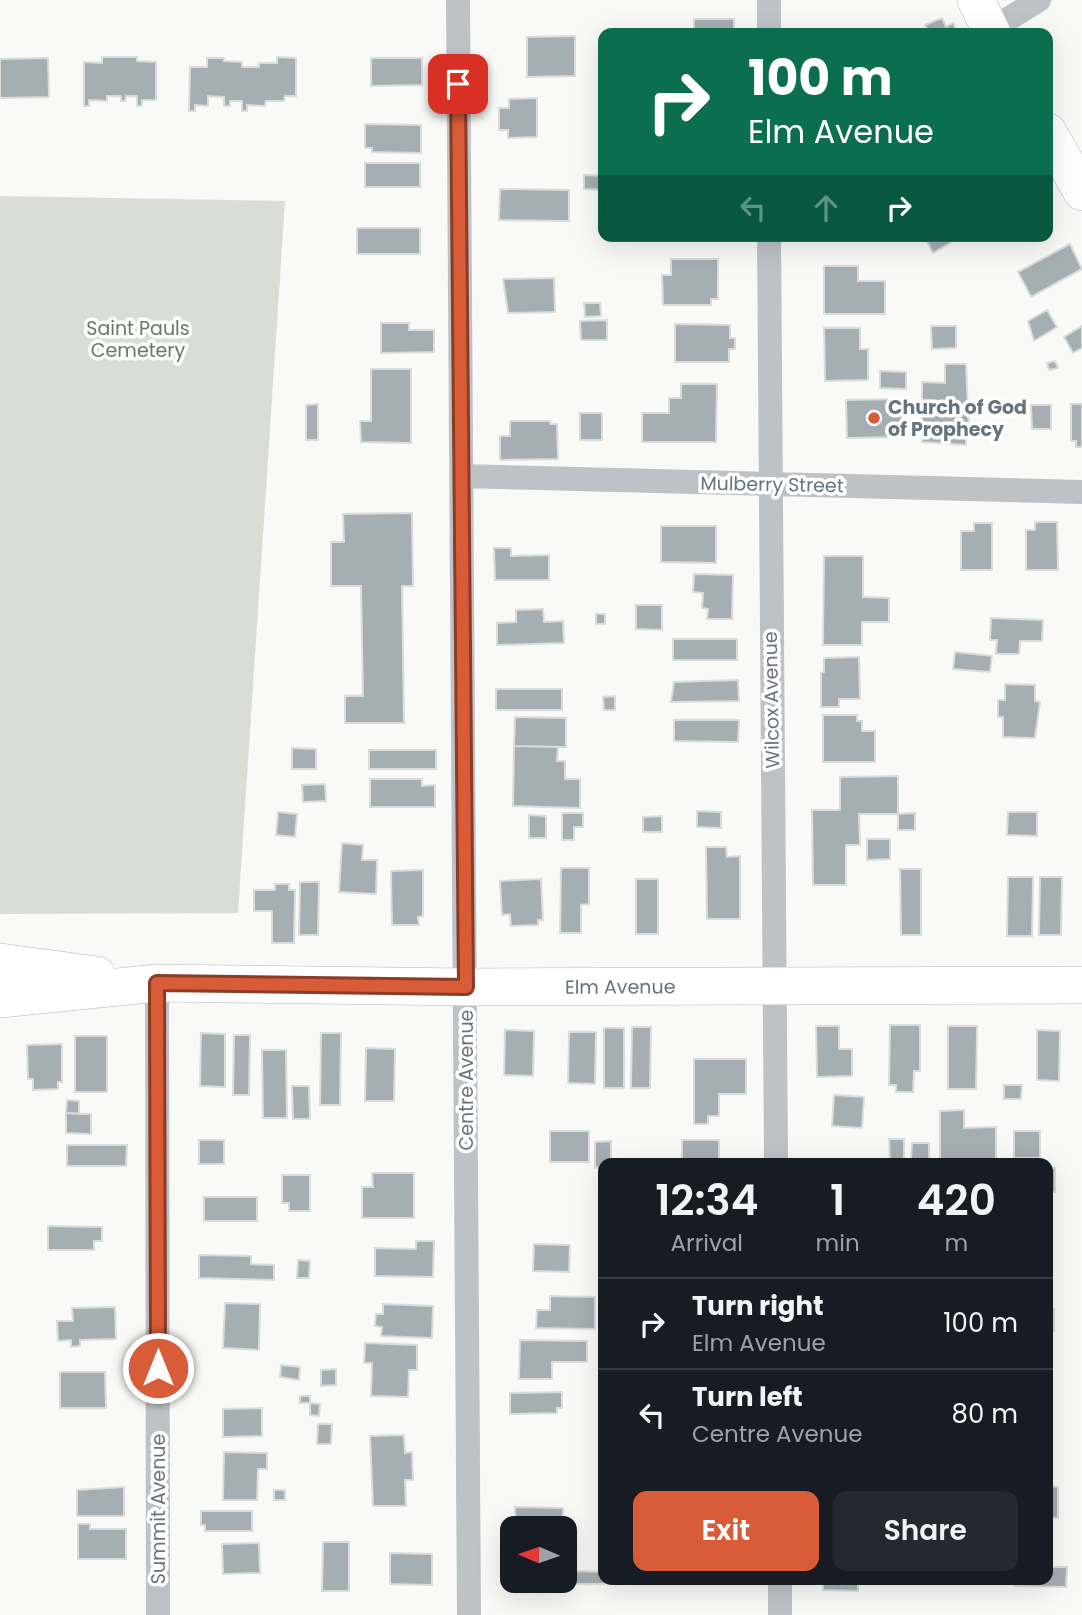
<!DOCTYPE html>
<html lang="en">
<head>
<meta charset="utf-8">
<style>
  :root { --surface:#171b24; --page:#242831; --text:#f1f3f6; --muted:#9ea1a6; --line:#363941; --accent:#d85c37 }
  body { margin:0; font-family:Poppins,sans-serif; background:var(--page); color:var(--text); height:100vh; display:flex; flex-direction:column; font-size:26px; white-space:nowrap }
  * { box-sizing:border-box; margin:0 }
  p { font-size:23px; color:var(--muted) }
  .icon { flex:none; width:38px; height:38px; fill:none; stroke:currentColor; stroke-width:2; stroke-linecap:round; stroke-linejoin:round }
  .map { position:relative; flex:1; overflow:hidden }
  .panel { position:absolute; left:598px; top:1158px; width:455px; height:427px; display:flex; flex-direction:column; background:var(--surface); border-radius:14px; box-shadow:0 7px 28px #0002 }
  .panel>* { flex:none }
  .top-card { position:absolute; left:598px; top:28px; width:455px; height:214px; border-radius:14px; box-shadow:0 7px 28px #0002; background:#0b6e4f; color:#fff; overflow:hidden }
  .needle { width:46px; rotate:272deg }
  .fabs { position:absolute; left:500px; top:1516px; display:grid; gap:14px }
  .fabs a { display:grid; place-items:center; width:77px; height:77px; border-radius:14px; background:var(--surface); box-shadow:0 7px 28px #0002; font-size:35px }
  .pin { position:absolute; display:grid; place-items:center; width:60px; height:60px; color:#fff; margin:-30px; border-radius:14px; box-shadow:0 4px 10px #0006 }
  .me { position:absolute; width:77px; margin:-38px; rotate:0deg; stroke-linejoin:round; filter:drop-shadow(0 0 5px #0008) }
  .turn { display:flex; align-items:center; gap:24px; height:147px; padding:0 35px; font-size:32px }
  .turn .icon { width:91px; height:91px; stroke-width:2.5 }
  .turn b { display:block; font-size:49px; line-height:60px }
  .lanes { display:flex; align-items:center; height:66px; padding:0 35px; background:#0003; justify-content:center; gap:35px; direction:ltr }
  .lanes .off { opacity:.35 }
  .eta { display:flex; justify-content:space-evenly; align-items:center; height:119px; text-align:center }
  .eta b { font-size:42px; font-weight:600; line-height:49px }
  .primary-button { display:flex; gap:14px; margin-top:auto; padding:14px 35px }
  .primary-button a { flex:1; height:80px; border-radius:14px; background:var(--accent); color:#fff; font-size:28px; font-weight:600; line-height:80px; text-align:center }
  .primary-button a+a { background:var(--page); color:var(--text) }
  ul { padding:0; list-style:none }
  li { display:flex; align-items:center; gap:21px; height:91px; padding:0 35px; border-top:2px solid var(--line) }
  li div { flex:1 }
  li b { display:block; font-size:26px }
  li em { font-style:normal }
  .map>svg:first-child { display:block }
</style>
</head>
<body>
<div class="map">
<svg width="1082" height="1615" viewBox="0 0 1082 1615">
  <rect width="100%" height="100%" fill="#f9f9f7"/>
  <path fill="#d9ddd6" d="M 0,196 L 285,201 L 238,913 L 0,914 Z"/>
  <path fill="#a5aeb3" stroke="#dbdbd9" stroke-width="2" d="M 942,18 L 946,27 L 953,23 L 958,33 L 929,33 L 925,25 Z
    M 694,19 L 734,19 L 734,33 L 687,33 L 687,29 L 694,30 Z
    M 575,36 L 575,76 L 527,77 L 527,37 Z
    M 102,57 L 137,57 L 137,61 L 156,62 L 156,100 L 142,100 L 142,106 L 137,106 L 137,96 L 126,96 L 125,101 L 121,101 L 121,96 L 107,96 L 107,101 L 89,100 L 89,106 L 84,106 L 84,62 L 102,63 Z
    M 277,57 L 296,58 L 296,96 L 285,96 L 284,101 L 266,101 L 265,106 L 247,105 L 247,111 L 242,111 L 242,101 L 230,101 L 230,106 L 224,106 L 224,97 L 208,96 L 208,106 L 195,105 L 195,111 L 189,111 L 190,67 L 207,67 L 207,58 L 224,58 L 224,61 L 242,62 L 242,67 L 259,67 L 259,63 L 277,63 Z
    M 48,58 L 49,97 L 0,98 L 0,59 Z
    M 371,58 L 422,58 L 422,85 L 371,86 Z
    M 537,98 L 537,137 L 508,138 L 508,130 L 499,130 L 499,108 L 509,108 L 509,99 Z
    M 365,124 L 421,125 L 421,153 L 372,152 L 372,148 L 365,148 Z
    M 365,163 L 420,163 L 420,187 L 365,187 Z
    M 584,175 L 604,176 L 604,190 L 584,189 Z
    M 500,189 L 569,190 L 569,221 L 499,220 Z
    M 357,228 L 420,228 L 420,254 L 357,254 Z
    M 829,236 L 872,236 L 872,239 L 829,240 Z
    M 924,236 L 959,236 L 960,237 L 933,253 Z
    M 1070,244 L 1082,269 L 1031,297 L 1018,272 Z
    M 671,259 L 718,259 L 718,299 L 711,299 L 711,305 L 663,305 L 662,275 L 671,275 Z
    M 824,266 L 858,266 L 858,281 L 885,281 L 885,314 L 824,314 Z
    M 554,278 L 555,312 L 508,313 L 503,279 Z
    M 584,303 L 600,303 L 601,316 L 585,317 Z
    M 1047,310 L 1057,327 L 1034,341 L 1028,321 Z
    M 607,320 L 607,340 L 581,340 L 580,321 Z
    M 381,323 L 409,323 L 409,330 L 434,330 L 434,352 L 381,353 Z
    M 675,324 L 730,325 L 730,338 L 735,338 L 735,349 L 729,349 L 729,362 L 675,362 Z
    M 931,326 L 956,326 L 956,348 L 932,349 Z
    M 1082,326 L 1082,348 L 1073,353 L 1064,337 Z
    M 824,328 L 860,328 L 860,349 L 868,349 L 868,380 L 825,381 Z
    M 1055,361 L 1058,368 L 1049,370 L 1047,363 Z
    M 945,364 L 966,364 L 969,431 L 966,431 L 966,445 L 922,442 L 922,382 L 945,383 Z
    M 371,369 L 411,369 L 411,443 L 361,442 L 360,421 L 371,421 Z
    M 880,371 L 906,372 L 906,389 L 880,388 Z
    M 681,384 L 717,384 L 716,442 L 642,442 L 642,413 L 669,413 L 669,398 L 681,398 Z
    M 901,399 L 902,437 L 847,438 L 846,400 Z
    M 318,404 L 318,440 L 306,440 L 306,405 Z
    M 1071,404 L 1082,404 L 1082,447 L 1076,447 L 1076,441 L 1071,441 Z
    M 1031,405 L 1051,405 L 1051,429 L 1032,429 Z
    M 580,413 L 602,413 L 602,440 L 580,440 Z
    M 510,421 L 550,421 L 550,424 L 557,424 L 558,459 L 500,460 L 500,436 L 510,436 Z
    M 412,513 L 413,586 L 402,586 L 404,723 L 345,723 L 345,696 L 363,696 L 361,586 L 331,586 L 331,542 L 344,542 L 343,514 Z
    M 1035,522 L 1057,522 L 1058,570 L 1026,570 L 1026,530 L 1035,530 Z
    M 974,523 L 992,523 L 992,570 L 961,570 L 961,531 L 974,531 Z
    M 661,526 L 716,526 L 716,563 L 661,562 Z
    M 494,548 L 511,548 L 511,556 L 549,555 L 549,580 L 495,580 Z
    M 824,556 L 863,556 L 863,597 L 889,598 L 889,622 L 862,622 L 862,645 L 823,645 Z
    M 694,574 L 733,575 L 732,619 L 707,619 L 708,609 L 702,608 L 703,593 L 693,592 Z
    M 636,605 L 662,605 L 662,630 L 636,629 Z
    M 543,609 L 544,622 L 563,621 L 564,643 L 497,645 L 497,623 L 516,622 L 516,610 Z
    M 596,614 L 605,614 L 605,624 L 596,624 Z
    M 991,618 L 1043,620 L 1042,641 L 1020,641 L 1019,654 L 996,654 L 997,640 L 990,640 Z
    M 673,639 L 737,639 L 737,660 L 673,660 Z
    M 955,652 L 992,656 L 990,672 L 953,669 Z
    M 859,657 L 860,699 L 839,699 L 839,707 L 821,707 L 821,673 L 824,672 L 824,658 Z
    M 738,680 L 739,701 L 671,702 L 674,682 Z
    M 1005,684 L 1035,685 L 1035,701 L 1040,702 L 1035,738 L 1003,737 L 1003,717 L 998,717 L 998,700 L 1005,700 Z
    M 496,689 L 562,689 L 562,710 L 496,710 Z
    M 615,696 L 615,710 L 604,710 L 603,697 Z
    M 823,715 L 857,715 L 857,721 L 862,721 L 862,731 L 875,731 L 875,762 L 823,762 Z
    M 515,717 L 566,718 L 566,747 L 514,746 Z
    M 674,720 L 739,720 L 738,742 L 674,741 Z
    M 514,746 L 558,747 L 557,761 L 565,761 L 565,779 L 580,779 L 580,808 L 513,806 Z
    M 292,748 L 316,749 L 316,769 L 292,769 Z
    M 369,750 L 436,750 L 436,769 L 369,769 Z
    M 898,776 L 898,814 L 859,814 L 860,845 L 846,845 L 846,885 L 813,885 L 812,810 L 840,810 L 840,777 Z
    M 370,779 L 422,779 L 422,786 L 435,785 L 435,807 L 370,807 Z
    M 325,784 L 326,801 L 303,802 L 302,785 Z
    M 697,811 L 721,812 L 721,828 L 697,827 Z
    M 278,812 L 297,814 L 295,837 L 276,835 Z
    M 1008,812 L 1037,812 L 1037,836 L 1007,835 Z
    M 562,813 L 583,813 L 583,827 L 574,827 L 574,840 L 562,840 Z
    M 915,813 L 915,830 L 898,830 L 898,814 Z
    M 529,815 L 546,816 L 546,838 L 529,838 Z
    M 662,816 L 662,832 L 643,832 L 643,817 Z
    M 867,839 L 890,839 L 890,859 L 867,860 Z
    M 342,843 L 363,845 L 362,860 L 377,860 L 376,894 L 339,892 Z
    M 706,847 L 726,847 L 727,857 L 740,856 L 740,919 L 707,919 Z
    M 561,868 L 589,868 L 589,904 L 581,905 L 581,933 L 560,933 Z
    M 900,869 L 921,869 L 921,935 L 901,935 Z
    M 423,870 L 423,916 L 418,917 L 419,925 L 392,925 L 391,871 Z
    M 1008,877 L 1033,877 L 1032,936 L 1007,936 Z
    M 1040,877 L 1062,877 L 1061,935 L 1039,935 Z
    M 541,879 L 543,920 L 538,920 L 538,925 L 511,926 L 510,914 L 502,915 L 500,881 Z
    M 636,879 L 658,879 L 658,934 L 636,934 Z
    M 300,882 L 319,882 L 318,935 L 299,935 Z
    M 275,884 L 289,884 L 289,890 L 295,890 L 294,943 L 272,943 L 272,911 L 254,911 L 254,890 L 275,890 Z
    M 890,1025 L 920,1025 L 920,1071 L 914,1071 L 913,1092 L 896,1092 L 896,1085 L 889,1085 Z
    M 816,1026 L 839,1026 L 839,1049 L 852,1049 L 852,1076 L 817,1077 Z
    M 948,1026 L 977,1026 L 976,1089 L 948,1089 Z
    M 632,1027 L 651,1027 L 650,1088 L 631,1088 Z
    M 604,1028 L 624,1028 L 624,1088 L 604,1088 Z
    M 505,1030 L 534,1031 L 533,1076 L 504,1075 Z
    M 1037,1030 L 1060,1031 L 1059,1081 L 1037,1080 Z
    M 569,1032 L 596,1032 L 595,1084 L 568,1083 Z
    M 201,1033 L 225,1034 L 225,1087 L 200,1086 Z
    M 321,1033 L 341,1033 L 340,1105 L 320,1105 Z
    M 234,1035 L 250,1035 L 249,1095 L 233,1095 Z
    M 75,1036 L 107,1036 L 107,1092 L 75,1092 Z
    M 62,1044 L 62,1082 L 58,1082 L 58,1089 L 33,1090 L 33,1079 L 28,1079 L 27,1045 Z
    M 366,1048 L 395,1049 L 394,1101 L 365,1101 Z
    M 262,1050 L 286,1050 L 287,1118 L 263,1118 Z
    M 694,1059 L 746,1059 L 746,1094 L 719,1094 L 719,1116 L 708,1116 L 708,1124 L 694,1124 Z
    M 1004,1085 L 1022,1085 L 1021,1099 L 1004,1099 Z
    M 292,1086 L 309,1086 L 310,1119 L 293,1119 Z
    M 834,1095 L 864,1097 L 862,1128 L 832,1126 Z
    M 67,1100 L 79,1101 L 79,1114 L 66,1113 Z
    M 964,1110 L 964,1128 L 996,1127 L 996,1161 L 940,1162 L 940,1111 Z
    M 66,1113 L 91,1114 L 91,1134 L 66,1133 Z
    M 550,1131 L 589,1131 L 589,1162 L 550,1162 Z
    M 1014,1131 L 1040,1131 L 1040,1158 L 1014,1158 Z
    M 889,1139 L 904,1139 L 904,1160 L 890,1161 Z
    M 199,1140 L 224,1140 L 224,1164 L 199,1164 Z
    M 682,1140 L 719,1140 L 719,1160 L 682,1159 Z
    M 611,1141 L 611,1164 L 595,1168 L 595,1142 Z
    M 912,1143 L 929,1143 L 929,1161 L 911,1160 Z
    M 67,1145 L 127,1145 L 126,1166 L 67,1166 Z
    M 1048,1168 L 1055,1168 L 1055,1192 L 1048,1192 Z
    M 372,1173 L 414,1173 L 414,1218 L 362,1218 L 362,1187 L 373,1187 Z
    M 282,1175 L 310,1175 L 310,1211 L 289,1211 L 289,1203 L 282,1203 Z
    M 204,1197 L 257,1197 L 257,1221 L 204,1221 Z
    M 48,1226 L 102,1227 L 102,1241 L 94,1241 L 94,1250 L 48,1250 Z
    M 416,1241 L 434,1241 L 433,1277 L 375,1276 L 375,1248 L 416,1249 Z
    M 534,1244 L 570,1245 L 569,1272 L 533,1271 Z
    M 199,1255 L 251,1256 L 251,1264 L 274,1265 L 274,1280 L 199,1278 Z
    M 298,1260 L 310,1261 L 309,1278 L 297,1278 Z
    M 550,1296 L 595,1297 L 595,1329 L 536,1328 L 537,1310 L 550,1310 Z
    M 225,1303 L 260,1304 L 259,1350 L 223,1348 Z
    M 383,1304 L 433,1306 L 432,1338 L 381,1336 L 382,1327 L 375,1326 L 376,1314 L 383,1314 Z
    M 115,1307 L 116,1339 L 80,1340 L 80,1346 L 71,1347 L 71,1340 L 58,1341 L 57,1321 L 73,1321 L 72,1308 Z
    M 1048,1309 L 1054,1309 L 1054,1331 L 1048,1331 Z
    M 520,1340 L 587,1341 L 587,1362 L 552,1362 L 552,1379 L 519,1379 Z
    M 365,1343 L 417,1345 L 417,1370 L 409,1370 L 408,1397 L 371,1396 L 372,1363 L 364,1363 Z
    M 281,1365 L 300,1367 L 299,1380 L 280,1377 Z
    M 336,1369 L 336,1385 L 321,1386 L 321,1370 Z
    M 60,1372 L 105,1372 L 106,1408 L 60,1408 Z
    M 562,1392 L 562,1408 L 557,1408 L 557,1413 L 510,1414 L 510,1393 Z
    M 300,1396 L 310,1396 L 310,1403 L 300,1403 Z
    M 310,1403 L 320,1404 L 319,1416 L 310,1415 Z
    M 262,1408 L 262,1436 L 223,1437 L 223,1409 Z
    M 318,1424 L 332,1424 L 331,1444 L 317,1444 Z
    M 404,1435 L 405,1453 L 412,1452 L 413,1480 L 405,1480 L 406,1506 L 373,1506 L 370,1436 Z
    M 224,1452 L 267,1453 L 267,1469 L 258,1469 L 257,1500 L 223,1500 Z
    M 1048,1486 L 1058,1487 L 1058,1518 L 1048,1518 Z
    M 124,1487 L 124,1516 L 77,1516 L 77,1490 Z
    M 274,1490 L 285,1490 L 285,1500 L 274,1500 Z
    M 515,1507 L 563,1508 L 563,1528 L 516,1528 Z
    M 201,1511 L 252,1511 L 252,1531 L 205,1531 L 205,1525 L 201,1525 Z
    M 78,1524 L 90,1524 L 90,1529 L 126,1529 L 126,1559 L 78,1559 Z
    M 565,1536 L 572,1536 L 572,1572 L 565,1572 Z
    M 323,1542 L 349,1542 L 349,1591 L 322,1591 Z
    M 259,1543 L 260,1573 L 223,1574 L 222,1544 Z
    M 390,1553 L 432,1554 L 432,1585 L 390,1584 Z
    M 1048,1567 L 1067,1567 L 1066,1587 L 1014,1586 L 1014,1580 L 1048,1580 Z
    M 574,1571 L 604,1572 L 604,1584 L 573,1584 Z
    M 823,1580 L 858,1580 L 858,1591 L 823,1590 Z"/>
  <g fill="none" stroke-linecap="round" stroke-linejoin="round">
    <g stroke="#b2b7bb" stroke-width="38">
      <g id="primary">
        <path d="M 976,0 L 992,33"/>
        <path d="M 1048,132 L 1082,192"/>
        <path d="M 0,962 L 97,975"/>
        <path id="s1" d="M 0,999 L 157,983 L 466,987 L 1082,985"/>
      </g>
    </g>
    <path stroke="#bec2c6" stroke-width="24" d="M 458,0 L 469,1615
      M 990,30 L 1039,0
      M 769,33 L 769,0
      M 769,236 L 776,1164
      M 463,476 L 1082,492
      M 157,983 L 158,1615
      M 780,1580 L 780,1615"/>
    <use href="#primary" stroke="#fff" stroke-width="37"/>
  </g>
  <g fill="none" stroke-linecap="round" stroke-linejoin="round">
    <g stroke="#8c3c24" stroke-width="18">
      <path id="route" d="M 158,1368 L 157,983 L 466,987 L 458,84"/>
    </g>
    <use href="#route" stroke="#d85c37" stroke-width="12"/>
  </g>
  <circle fill="#d85c37" stroke="#fff" stroke-width="2.5" cx="874" cy="418" r="7"/>
  <g text-anchor="middle" stroke-width="7" stroke-linejoin="round" paint-order="stroke">
    <g font-size="19" fill="#687864" stroke="#fff">
      <text x="138" y="335">Saint Pauls<tspan x="138" dy="22">Cemetery</tspan></text>
    </g>
    <g font-size="19" font-weight="bold" fill="#66747f" stroke="#fff" text-anchor="start">
      <text x="888" y="414">Church of God<tspan x="888" dy="22">of Prophecy</tspan></text>
    </g>
    <g font-size="19" fill="#66747f" stroke="#fff">
      <text transform="translate(772 484) rotate(1)" y="7">Mulberry Street</text>
      <text transform="translate(771 700) rotate(-91)" y="7">Wilcox Avenue</text>
      <text dy="7" stroke="none"><textPath href="#s1" startOffset="621">Elm Avenue</textPath></text>
      <text transform="translate(466 1080) rotate(-90)" y="7">Centre Avenue</text>
      <text transform="translate(158 1509) rotate(-90)" y="7">Summit Avenue</text>
    </g>
  </g>
</svg>
<div class="fabs">
<a><svg class="needle" viewBox="-14 -14 28 28"><path d="M0-13l5 13h-10z" fill="#e53935"/><path d="M0 13l5-13h-10z" fill="#9ea1a6"/></svg></a>
</div>
<div class="pin" style="left:458px;top:84px;background:#d93025"><svg class="icon" aria-label="arrive" viewBox="0 0 24 24"><path d="M6 21V4h12l-3 4 3 4H6"/></svg></div>
<svg class="me" style="left:158px;top:1368px" viewBox="-20 -20 40 40"><circle r="17" fill="#d85c37" stroke="#fff" stroke-width="3"/><path d="M0-11L8 9 0 5-8 9z" fill="#fff"/></svg>
<div class="top-card">
<div class="turn"><svg class="icon" aria-label="right" viewBox="0 0 24 24"><path d="M7 20v-9h11M14 6l5 5-5 5"/></svg><div><b>100 m</b>Elm Avenue</div></div>
<div class="lanes"><svg class="icon off" aria-label="left" viewBox="0 0 24 24"><path d="M17 20v-9H6M10 6l-5 5 5 5"/></svg><svg class="icon off" aria-label="ahead" viewBox="0 0 24 24"><path d="M12 20V5M6 11l6-6 6 6"/></svg><svg class="icon" aria-label="right" viewBox="0 0 24 24"><path d="M7 20v-9h11M14 6l5 5-5 5"/></svg></div>
</div>
<section class="panel">
<div class="eta">
<div><b>12:34</b><p>Arrival</p></div>
<div><b>1</b><p>min</p></div>
<div><b>420</b><p>m</p></div>
</div>
<ul>
<li><svg class="icon" aria-label="right" viewBox="0 0 24 24"><path d="M7 20v-9h11M14 6l5 5-5 5"/></svg><div><b>Turn right</b><p>Elm Avenue</p></div><em>100 m</em></li>
<li><svg class="icon" aria-label="left" viewBox="0 0 24 24"><path d="M17 20v-9H6M10 6l-5 5 5 5"/></svg><div><b>Turn left</b><p>Centre Avenue</p></div><em>80 m</em></li>
</ul>
<div class="primary-button"><a>Exit</a><a>Share</a></div>
</section>
</div>
</body>
</html>
